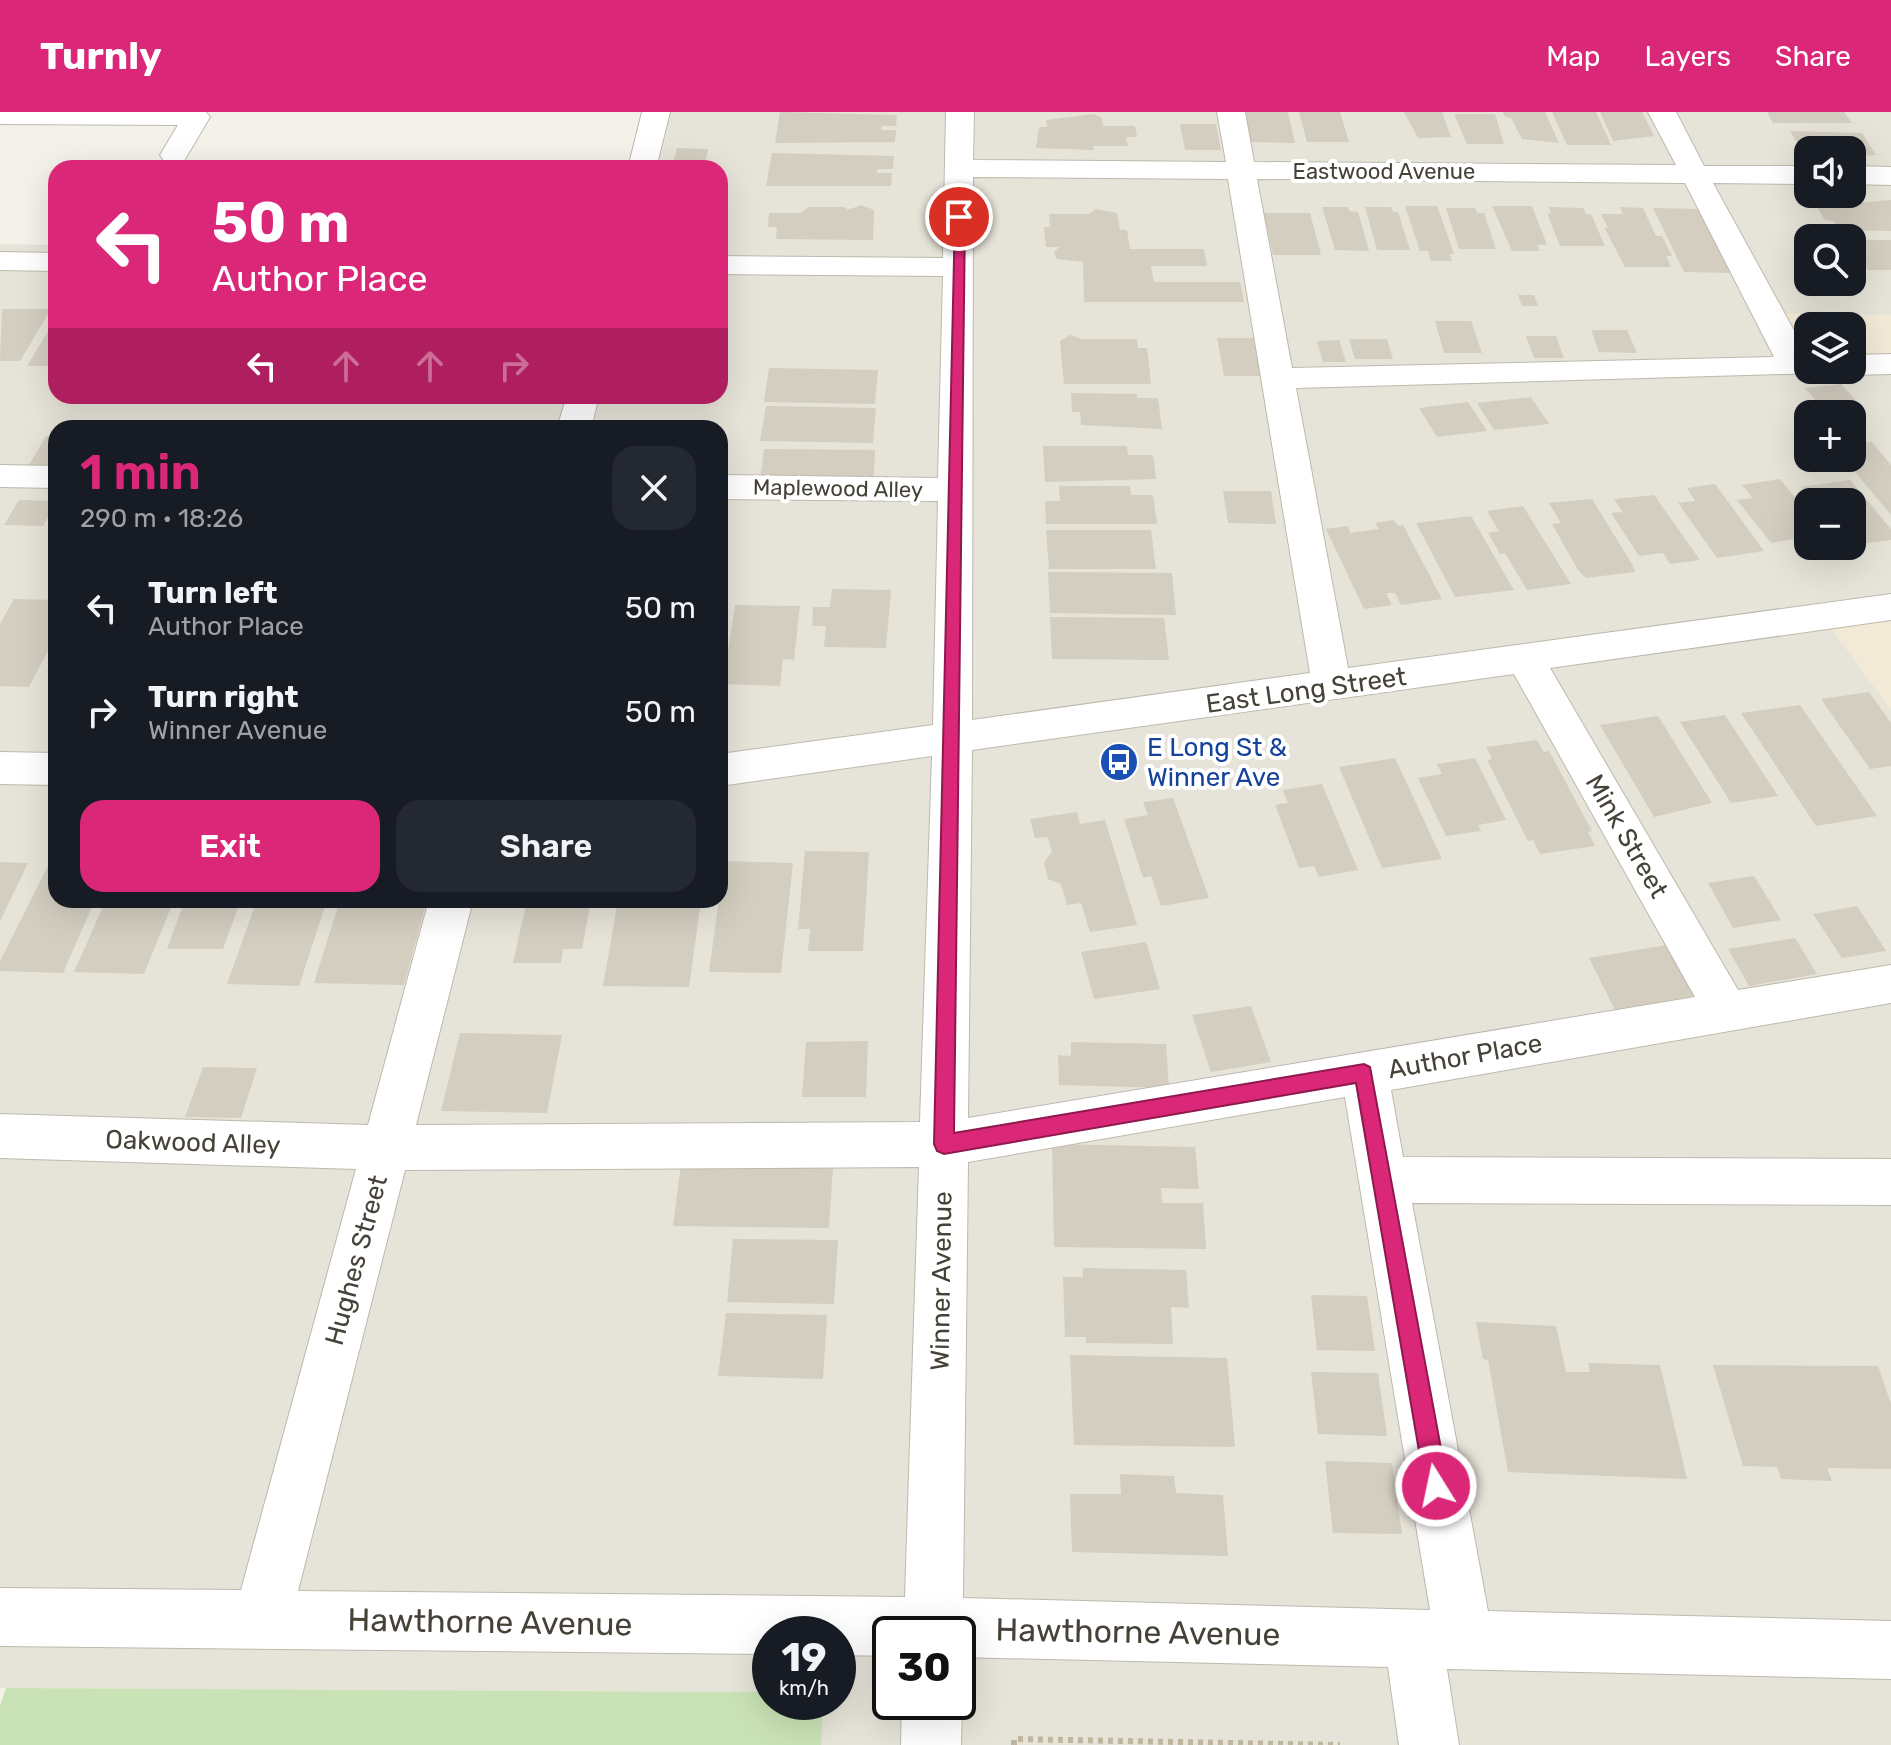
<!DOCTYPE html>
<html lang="en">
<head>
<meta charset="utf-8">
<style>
  :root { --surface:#171b24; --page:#242831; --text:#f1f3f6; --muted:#9ea1a6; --accent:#db2777 }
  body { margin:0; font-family:Rubik,sans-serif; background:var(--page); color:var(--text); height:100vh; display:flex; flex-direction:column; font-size:30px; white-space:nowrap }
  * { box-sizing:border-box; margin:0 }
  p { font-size:26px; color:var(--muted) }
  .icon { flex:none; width:44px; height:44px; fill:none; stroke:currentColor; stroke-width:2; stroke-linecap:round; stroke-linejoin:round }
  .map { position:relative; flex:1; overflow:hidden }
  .side { position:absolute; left:48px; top:308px; width:680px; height:488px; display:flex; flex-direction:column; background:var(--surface); border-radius:24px; box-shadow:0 8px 32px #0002 }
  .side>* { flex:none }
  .banner { position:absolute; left:48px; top:48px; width:680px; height:244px; border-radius:24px; box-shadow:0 8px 32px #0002; background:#db2777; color:#fff; overflow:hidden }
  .buttons { position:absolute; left:1794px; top:24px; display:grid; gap:16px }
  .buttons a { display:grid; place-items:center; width:72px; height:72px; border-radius:16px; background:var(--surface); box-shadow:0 8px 32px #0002; font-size:40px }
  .speed { position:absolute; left:752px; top:1504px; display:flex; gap:16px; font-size:40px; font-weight:700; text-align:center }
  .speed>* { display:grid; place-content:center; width:104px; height:104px; border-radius:50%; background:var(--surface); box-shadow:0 8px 32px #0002; line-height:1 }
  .speed small { font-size:20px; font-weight:400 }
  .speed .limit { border:4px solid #111; border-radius:12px; background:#fff; color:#111 }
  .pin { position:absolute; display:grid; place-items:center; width:68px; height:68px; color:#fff; margin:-34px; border:4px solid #fff; border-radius:50%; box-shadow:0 2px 8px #0007 }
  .me { position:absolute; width:88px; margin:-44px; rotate:350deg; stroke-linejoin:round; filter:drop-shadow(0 0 6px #0008) }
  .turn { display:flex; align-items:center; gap:28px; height:168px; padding:0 32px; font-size:36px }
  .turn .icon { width:104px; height:104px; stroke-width:2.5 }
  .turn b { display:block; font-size:56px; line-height:68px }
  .lanes { display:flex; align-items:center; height:76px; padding:0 32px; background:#0003; justify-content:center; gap:40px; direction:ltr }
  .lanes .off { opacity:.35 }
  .round { display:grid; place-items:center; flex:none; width:84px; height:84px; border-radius:24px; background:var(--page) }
  .head { display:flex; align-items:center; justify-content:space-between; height:136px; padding:0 32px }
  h1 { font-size:48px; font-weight:600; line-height:60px; color:var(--accent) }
  .button { display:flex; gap:16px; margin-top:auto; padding:16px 32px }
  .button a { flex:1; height:92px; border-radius:24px; background:var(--accent); color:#fff; font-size:32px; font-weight:600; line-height:92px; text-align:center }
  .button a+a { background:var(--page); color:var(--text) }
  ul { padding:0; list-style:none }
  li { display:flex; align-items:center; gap:24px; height:104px; padding:0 32px }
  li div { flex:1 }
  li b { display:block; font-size:30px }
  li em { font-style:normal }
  header { display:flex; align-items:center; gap:48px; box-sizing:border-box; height:112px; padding:0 40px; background:var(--accent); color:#fff }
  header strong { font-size:38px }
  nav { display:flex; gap:44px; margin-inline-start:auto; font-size:28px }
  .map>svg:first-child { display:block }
</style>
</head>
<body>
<header>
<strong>Turnly</strong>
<nav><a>Map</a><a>Layers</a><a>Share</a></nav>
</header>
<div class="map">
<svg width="1891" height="1633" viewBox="0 0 1891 1633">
  <rect width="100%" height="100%" fill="#f3f1e9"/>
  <path fill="#e6e3d8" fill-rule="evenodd" d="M 657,0 L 1891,0 L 1891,1633 L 821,1633 L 824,1590 L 838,1590 L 838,1522 L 770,1522 L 770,1580 L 0,1576 L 0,132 L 56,133 L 56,284 L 720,284 L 720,56 L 644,56 ZM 1808,38 L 1852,38 L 1852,82 L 1808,82 ZM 1808,126 L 1852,126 L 1852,170 L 1808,170 ZM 1808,214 L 1852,214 L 1852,258 L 1808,258 ZM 1808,302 L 1852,302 L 1852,346 L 1808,346 ZM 56,316 L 720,316 L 720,788 L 56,788 ZM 1808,390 L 1852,390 L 1852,434 L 1808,434 ZM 890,1522 L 958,1522 L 958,1590 L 890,1590 Z"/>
  <path fill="#f2ead7" d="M 1764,201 L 1891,203 L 1891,254 L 1852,255 L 1852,214 L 1808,214 L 1808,256 Z
    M 1891,497 L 1891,598 L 1824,507 Z"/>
  <path fill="#cae3b6" d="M 6,1576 L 770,1580 L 770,1590 L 824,1590 L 821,1633 L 0,1633 L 0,1594 Z"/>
  <path fill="#d3cec0" d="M 780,0 L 897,3 L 896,14 L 882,14 L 881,18 L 896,18 L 895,30 L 775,31 Z
    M 1244,0 L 1288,0 L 1295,31 L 1250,30 Z
    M 1299,0 L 1340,0 L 1349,30 L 1307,30 Z
    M 1404,0 L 1442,0 L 1451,25 L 1418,26 Z
    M 1503,0 L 1545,0 L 1559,31 L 1522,27 L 1511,6 L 1505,5 Z
    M 1552,0 L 1596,0 L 1611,33 L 1567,33 Z
    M 1600,0 L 1642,0 L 1654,24 L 1613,29 Z
    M 1767,0 L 1844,0 L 1852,11 L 1773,11 Z
    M 1094,2 L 1102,6 L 1103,14 L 1135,14 L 1137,25 L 1126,25 L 1128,34 L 1093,34 L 1094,38 L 1036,36 L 1039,15 L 1047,15 L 1046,8 Z
    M 1454,2 L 1495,2 L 1504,32 L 1467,32 Z
    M 1180,12 L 1216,12 L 1221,38 L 1185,38 Z
    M 1790,19 L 1862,21 L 1876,43 L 1852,45 L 1852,38 L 1808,38 L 1805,44 Z
    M 677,36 L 708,37 L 704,56 L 672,56 Z
    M 772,41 L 894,44 L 893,57 L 877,57 L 877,61 L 892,61 L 891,74 L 766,74 Z
    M 1840,88 L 1858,91 L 1891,88 L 1891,119 L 1840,118 L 1834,109 L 1825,108 L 1814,91 L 1835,91 Z
    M 861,93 L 874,98 L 873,128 L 776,127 L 777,115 L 768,115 L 769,101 L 801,101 L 809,95 L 845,95 L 848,98 Z
    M 1405,94 L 1437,94 L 1454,142 L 1450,142 L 1452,149 L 1431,149 L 1428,139 L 1420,139 Z
    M 1492,94 L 1532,94 L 1547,133 L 1537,133 L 1540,139 L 1512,139 Z
    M 1322,95 L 1348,95 L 1349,99 L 1358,100 L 1369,139 L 1335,138 Z
    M 1365,95 L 1391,95 L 1393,100 L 1398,100 L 1410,138 L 1377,138 Z
    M 1549,95 L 1583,96 L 1586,102 L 1591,102 L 1605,134 L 1560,134 L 1547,101 L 1551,102 Z
    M 1620,95 L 1643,96 L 1656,124 L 1662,124 L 1672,144 L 1666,144 L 1671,155 L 1625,155 L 1604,115 L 1608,116 L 1601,102 L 1623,102 Z
    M 1446,96 L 1475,96 L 1477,101 L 1484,101 L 1496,137 L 1459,137 Z
    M 1653,96 L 1701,97 L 1734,161 L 1684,160 Z
    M 1095,97 L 1117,101 L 1120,118 L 1127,118 L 1130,137 L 1204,137 L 1207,154 L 1151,154 L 1154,170 L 1240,170 L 1244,190 L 1084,190 L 1083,150 L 1057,147 L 1054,140 L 1059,135 L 1046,135 L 1044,115 L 1050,115 L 1049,102 L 1089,102 Z
    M 1264,101 L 1310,101 L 1321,143 L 1273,143 Z
    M 1852,128 L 1891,128 L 1891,158 L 1868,158 L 1861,145 L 1852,145 Z
    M 1518,183 L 1534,183 L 1538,194 L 1522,194 Z
    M 2,197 L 51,197 L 20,249 L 0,249 Z
    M 56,206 L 56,254 L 27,254 Z
    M 1435,209 L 1471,209 L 1482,241 L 1444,241 Z
    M 1591,218 L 1627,218 L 1637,241 L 1599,240 Z
    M 1070,223 L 1082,227 L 1137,227 L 1138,236 L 1147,236 L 1151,272 L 1064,272 L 1060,229 Z
    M 1526,224 L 1556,224 L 1564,246 L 1534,246 Z
    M 1217,226 L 1254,226 L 1261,264 L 1224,264 Z
    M 1349,227 L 1387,227 L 1393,247 L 1355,247 Z
    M 1339,228 L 1346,250 L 1323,250 L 1317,229 Z
    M 769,256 L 878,258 L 875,292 L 764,290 Z
    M 1841,272 L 1862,295 L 1825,300 L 1805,276 Z
    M 1071,281 L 1137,282 L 1137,286 L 1158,286 L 1162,317 L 1081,313 L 1080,300 L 1072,300 Z
    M 1531,285 L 1549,312 L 1494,318 L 1477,291 Z
    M 1468,290 L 1487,319 L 1437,325 L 1419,296 Z
    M 766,294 L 876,296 L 873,331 L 760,329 Z
    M 46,324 L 56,324 L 56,353 L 29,353 Z
    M 1872,330 L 1891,353 L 1891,403 L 1845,348 L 1854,347 L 1852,332 Z
    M 1043,334 L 1127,334 L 1128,343 L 1153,343 L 1156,367 L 1045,370 Z
    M 764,337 L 875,338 L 873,377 L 759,375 Z
    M 1780,367 L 1808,401 L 1808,435 L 1801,426 L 1771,431 L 1737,388 L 1753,386 L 1742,373 Z
    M 1850,368 L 1891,417 L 1891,428 L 1852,433 L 1852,390 L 1814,390 L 1801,375 Z
    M 1715,372 L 1764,439 L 1717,446 L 1678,391 L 1695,389 L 1687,376 Z
    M 1059,374 L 1130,374 L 1131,383 L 1153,383 L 1157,412 L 1046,412 L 1045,389 L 1060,389 Z
    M 1223,379 L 1271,379 L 1276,412 L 1228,411 Z
    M 1654,383 L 1700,448 L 1670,452 L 1663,441 L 1639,444 L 1611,401 L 1623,400 L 1614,387 Z
    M 1592,387 L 1632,452 L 1635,460 L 1586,466 L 1578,458 L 1552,412 L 1561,411 L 1549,391 Z
    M 19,388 L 56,389 L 56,391 L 43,414 L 4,413 Z
    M 1523,394 L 1571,472 L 1527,478 L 1505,441 L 1500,442 L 1488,421 L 1499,419 L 1487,399 Z
    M 1471,404 L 1514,478 L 1455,485 L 1416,411 Z
    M 1394,408 L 1398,414 L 1403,413 L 1442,487 L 1401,493 L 1395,481 L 1386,481 L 1392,493 L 1364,497 L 1326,417 L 1348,414 L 1350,421 L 1379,417 L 1375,411 Z
    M 1046,418 L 1151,418 L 1156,457 L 1049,457 Z
    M 1048,460 L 1172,461 L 1176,503 L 1050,501 Z
    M 832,477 L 891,478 L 886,536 L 824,535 L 826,514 L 812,514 L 813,495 L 830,495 Z
    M 14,487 L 56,488 L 56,524 L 29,575 L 0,574 L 0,512 Z
    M 735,493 L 800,494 L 794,548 L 783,547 L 780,574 L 723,572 Z
    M 1050,505 L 1164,506 L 1169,548 L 1052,547 Z
    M 1869,580 L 1891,611 L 1891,654 L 1870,657 L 1821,587 Z
    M 1800,593 L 1877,704 L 1816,714 L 1741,601 Z
    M 1725,603 L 1778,684 L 1731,691 L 1680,610 Z
    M 1658,604 L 1712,691 L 1654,705 L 1600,613 Z
    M 1537,628 L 1544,640 L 1549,639 L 1592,719 L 1588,720 L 1595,734 L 1540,742 L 1533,728 L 1528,729 L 1487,648 L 1492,647 L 1486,635 Z
    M 1395,646 L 1442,747 L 1382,756 L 1339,655 Z
    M 1475,646 L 1506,708 L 1478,713 L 1481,719 L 1446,724 L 1418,666 L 1442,662 L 1437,652 Z
    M 1322,672 L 1358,758 L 1319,765 L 1314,754 L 1299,756 L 1275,693 L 1288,691 L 1283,678 Z
    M 1173,686 L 1209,786 L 1161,794 L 1151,764 L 1143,766 L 1124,707 L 1148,703 L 1143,690 Z
    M 1077,700 L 1080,712 L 1105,708 L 1137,813 L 1090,820 L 1081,791 L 1067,793 L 1061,772 L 1048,767 L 1044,750 L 1052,740 L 1048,725 L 1035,726 L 1030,707 Z
    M 805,739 L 869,740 L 863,839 L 808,839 L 810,817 L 798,817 Z
    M 724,749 L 793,751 L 781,861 L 709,860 Z
    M 0,750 L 28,751 L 0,809 Z
    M 50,750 L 56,750 L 56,788 L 95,788 L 63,861 L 0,859 L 0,849 Z
    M 1754,764 L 1781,808 L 1733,816 L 1708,771 Z
    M 106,788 L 164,788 L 162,793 L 172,793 L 144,862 L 74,860 Z
    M 185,788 L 241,788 L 223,837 L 167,837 Z
    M 257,788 L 327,788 L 299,874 L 227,872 Z
    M 340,788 L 427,788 L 404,873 L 314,871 Z
    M 527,788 L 591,788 L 582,837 L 563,837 L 561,851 L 513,851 Z
    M 618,788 L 701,788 L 689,875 L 603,874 Z
    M 1857,794 L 1886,839 L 1842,846 L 1813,802 Z
    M 1795,826 L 1817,862 L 1749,874 L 1728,837 Z
    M 1146,830 L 1160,877 L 1094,887 L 1081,840 Z
    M 1673,832 L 1701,883 L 1615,898 L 1589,846 Z
    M 1251,894 L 1271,950 L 1211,960 L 1192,903 Z
    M 460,921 L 562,923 L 547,1001 L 441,999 Z
    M 868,929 L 866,985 L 802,985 L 806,930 Z
    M 1071,930 L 1166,932 L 1169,976 L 1059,973 L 1058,943 L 1071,944 Z
    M 203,955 L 257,956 L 241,1006 L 185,1005 Z
    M 1052,1032 L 1195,1035 L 1199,1077 L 1161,1076 L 1162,1091 L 1203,1091 L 1206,1137 L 1054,1135 Z
    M 683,1037 L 834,1039 L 829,1116 L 673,1114 Z
    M 733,1127 L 838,1128 L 834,1192 L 727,1190 Z
    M 1083,1156 L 1186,1158 L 1189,1196 L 1171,1195 L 1173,1232 L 1086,1231 L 1086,1225 L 1065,1225 L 1063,1165 L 1083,1165 Z
    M 1311,1183 L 1367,1184 L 1375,1239 L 1317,1238 Z
    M 726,1201 L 827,1203 L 823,1267 L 718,1264 Z
    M 1476,1210 L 1556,1214 L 1566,1260 L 1590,1260 L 1588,1251 L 1660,1253 L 1687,1367 L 1508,1360 L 1488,1248 L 1483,1247 Z
    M 1070,1243 L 1227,1246 L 1235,1335 L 1074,1333 Z
    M 1713,1253 L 1878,1254 L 1891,1292 L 1891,1357 L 1827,1356 L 1832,1369 L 1781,1367 L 1777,1355 L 1743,1354 Z
    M 1311,1260 L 1378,1261 L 1387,1324 L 1318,1322 Z
    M 1325,1349 L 1392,1351 L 1402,1422 L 1333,1421 Z
    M 1120,1362 L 1174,1364 L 1176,1381 L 1223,1383 L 1228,1444 L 1072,1440 L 1070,1382 L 1121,1382 Z"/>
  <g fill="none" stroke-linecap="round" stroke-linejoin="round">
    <g stroke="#beb9ad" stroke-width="2">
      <path id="minor" d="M 0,0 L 206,0 L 210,5 L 184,49 L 164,49 L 160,43 L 178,13 L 0,12 Z
        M 642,0 L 670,0 L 656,56 L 628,56 Z
        M 946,0 L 974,0 L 973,48 L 1226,50 L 1217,0 L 1245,0 L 1254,50 L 1676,53 L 1648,0 L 1676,0 L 1704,54 L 1808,54 L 1808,72 L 1713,71 L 1808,244 L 1808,258 L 1822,258 L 1819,261 L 1296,276 L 1348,556 L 1891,482 L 1891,508 L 1550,556 L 1738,878 L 1891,853 L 1891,891 L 1391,978 L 1403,1045 L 1891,1047 L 1891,1093 L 1412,1091 L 1488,1499 L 1891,1509 L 1891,1567 L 1447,1557 L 1459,1633 L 1399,1633 L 1388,1555 L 958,1545 L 958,1522 L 890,1522 L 890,1544 L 838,1543 L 838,1522 L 770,1522 L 770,1542 L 0,1534 L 0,1476 L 241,1478 L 356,1057 L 0,1046 L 0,1002 L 368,1013 L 429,788 L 473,788 L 416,1013 L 920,1010 L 932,644 L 720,674 L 720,642 L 933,613 L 938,389 L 720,387 L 720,363 L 938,366 L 943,164 L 720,162 L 720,144 L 943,146 ZM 973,65 L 1228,67 L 1310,561 L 972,608 ZM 1257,67 L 1685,71 L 1774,245 L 1292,256 ZM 1514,562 L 1695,885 L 968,1006 L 972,638 ZM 1345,985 L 1430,1498 L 963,1486 L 968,1050 ZM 919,1055 L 905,1485 L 298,1479 L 405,1058 Z
        M 1852,54 L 1891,55 L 1891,73 L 1852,72 Z
        M 0,140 L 56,141 L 56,159 L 0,158 Z
        M 1891,242 L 1891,262 L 1852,263 L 1839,258 L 1852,258 L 1852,243 Z
        M 567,284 L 599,284 L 591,316 L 557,316 Z
        M 0,353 L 56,354 L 56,376 L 0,375 Z
        M 0,640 L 56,641 L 56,673 L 0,672 Z
        M 958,1580 L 962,1590 L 961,1633 L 901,1633 L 902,1590 L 958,1590 Z"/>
    </g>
    <path stroke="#beb69f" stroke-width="6" stroke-dasharray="5 5" stroke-linecap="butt" d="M 1014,1633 L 1014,1627 L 1340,1633"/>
    <use href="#minor" fill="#fff" fill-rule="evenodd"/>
  </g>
  <path fill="#db2777" stroke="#8e194d" stroke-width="2" d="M 955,103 L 965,105 L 954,1021 L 1364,952 L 1370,955 L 1448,1374 L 1444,1382 L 1436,1385 L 1428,1382 L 1425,1374 L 1356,971 L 944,1042 L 937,1039 L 934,1032 Z"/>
  <defs>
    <g id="bus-disc" transform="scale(2)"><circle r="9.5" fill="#1a4fb4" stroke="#fff"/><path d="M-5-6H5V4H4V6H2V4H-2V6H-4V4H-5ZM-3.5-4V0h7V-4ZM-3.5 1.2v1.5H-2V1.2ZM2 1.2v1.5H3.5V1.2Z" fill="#fff"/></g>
  </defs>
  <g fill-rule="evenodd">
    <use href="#bus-disc" x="1119" y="650"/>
  </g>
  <g text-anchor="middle" stroke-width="8" stroke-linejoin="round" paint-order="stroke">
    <g font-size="22" fill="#464238" stroke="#fff">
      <text x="1384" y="67">Eastwood Avenue</text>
      <text transform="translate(838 376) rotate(1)" y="8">Maplewood Alley</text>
    </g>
    <g font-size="26" fill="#464238" stroke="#fff">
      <text transform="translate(1306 578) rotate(-8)" y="9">East Long Street</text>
      <text transform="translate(1627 724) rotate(60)" y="9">Mink Street</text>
      <text transform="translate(1465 944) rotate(-10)" y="9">Author Place</text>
      <text transform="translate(193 1030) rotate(2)" y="9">Oakwood Alley</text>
      <text transform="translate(356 1148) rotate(-75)" y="9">Hughes Street</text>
      <text transform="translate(941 1169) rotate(-89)" y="9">Winner Avenue</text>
    </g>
    <g font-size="26" fill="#164399" stroke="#fff" text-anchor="start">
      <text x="1147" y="644">E Long St &amp;<tspan x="1147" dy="30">Winner Ave</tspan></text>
    </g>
    <g font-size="32" fill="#464238" stroke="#fff">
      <text transform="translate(490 1510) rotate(1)" y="11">Hawthorne Avenue</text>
      <text transform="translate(1138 1520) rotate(1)" y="11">Hawthorne Avenue</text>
    </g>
  </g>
</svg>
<div class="buttons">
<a><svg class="icon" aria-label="sound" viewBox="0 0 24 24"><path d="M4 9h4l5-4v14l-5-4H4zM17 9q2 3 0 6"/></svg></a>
<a><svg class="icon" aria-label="search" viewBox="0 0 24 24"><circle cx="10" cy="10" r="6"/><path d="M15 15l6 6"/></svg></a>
<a><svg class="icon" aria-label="layers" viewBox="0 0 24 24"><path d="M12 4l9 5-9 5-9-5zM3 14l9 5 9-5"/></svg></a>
<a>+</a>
<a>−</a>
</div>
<div class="speed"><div>19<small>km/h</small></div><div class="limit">30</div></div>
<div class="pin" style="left:959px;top:105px;background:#d93025"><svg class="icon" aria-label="arrive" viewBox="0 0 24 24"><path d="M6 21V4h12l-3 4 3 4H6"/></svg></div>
<svg class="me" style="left:1436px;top:1374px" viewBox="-20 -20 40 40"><circle r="17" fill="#db2777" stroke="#fff" stroke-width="3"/><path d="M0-11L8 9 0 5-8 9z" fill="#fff"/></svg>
<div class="banner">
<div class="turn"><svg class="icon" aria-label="left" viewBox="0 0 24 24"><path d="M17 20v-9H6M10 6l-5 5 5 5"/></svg><div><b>50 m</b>Author Place</div></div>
<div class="lanes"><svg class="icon" aria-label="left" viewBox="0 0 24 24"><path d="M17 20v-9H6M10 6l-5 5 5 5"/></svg><svg class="icon off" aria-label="ahead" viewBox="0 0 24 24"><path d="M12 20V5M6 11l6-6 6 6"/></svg><svg class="icon off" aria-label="ahead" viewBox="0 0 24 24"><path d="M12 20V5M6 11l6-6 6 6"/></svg><svg class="icon off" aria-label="right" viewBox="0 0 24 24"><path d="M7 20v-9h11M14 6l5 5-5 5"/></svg></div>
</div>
<section class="side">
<div class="head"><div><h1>1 min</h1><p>290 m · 18:26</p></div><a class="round"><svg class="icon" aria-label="close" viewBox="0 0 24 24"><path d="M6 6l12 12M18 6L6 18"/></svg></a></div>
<ul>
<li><svg class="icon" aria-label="left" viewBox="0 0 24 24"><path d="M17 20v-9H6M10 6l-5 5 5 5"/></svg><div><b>Turn left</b><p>Author Place</p></div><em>50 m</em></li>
<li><svg class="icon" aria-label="right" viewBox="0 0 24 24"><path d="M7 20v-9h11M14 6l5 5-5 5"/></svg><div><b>Turn right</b><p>Winner Avenue</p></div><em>50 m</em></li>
</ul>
<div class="button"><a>Exit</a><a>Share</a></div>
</section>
</div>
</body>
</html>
